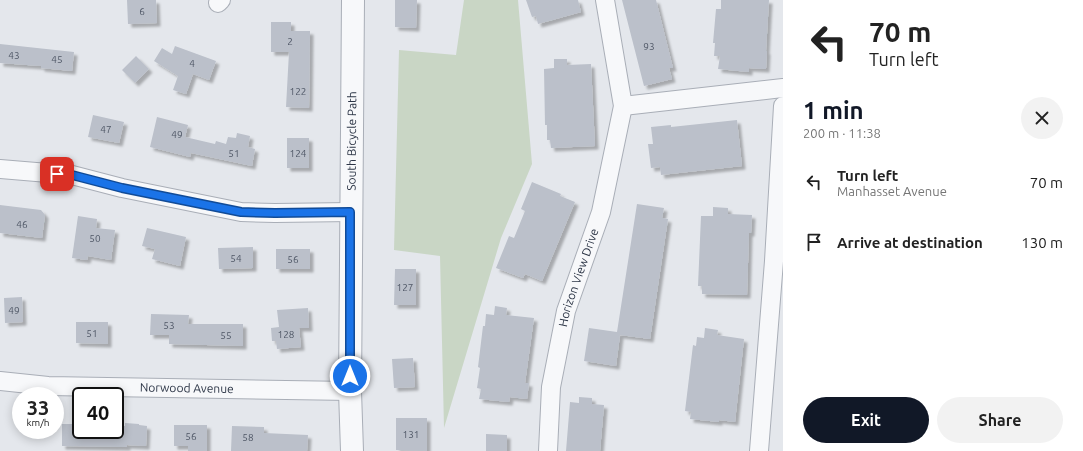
<!DOCTYPE html>
<html lang="en">
<head>
<meta charset="utf-8">
<style>
  :root { --surface:#fff; --page:#f2f2f2; --text:#222; --muted:#767676; --accent:#111827 }
  body { margin:0; font-family:Ubuntu,sans-serif; background:var(--page); color:var(--text); height:100vh; display:flex; flex-direction:column; font-size:15px; white-space:nowrap }
  * { box-sizing:border-box; margin:0 }
  p { font-size:13px; color:var(--muted) }
  .icon { flex:none; width:22px; height:22px; fill:none; stroke:currentColor; stroke-width:2; stroke-linecap:round; stroke-linejoin:round }
  .map { position:relative; flex:1; overflow:hidden }
  .side { display:flex; flex-direction:column; background:var(--surface); width:300px }
  .side>* { flex:none }
  .guide { background:#fff; color:var(--text); overflow:hidden }
  .speed { position:absolute; left:12px; top:387px; display:flex; gap:8px; font-size:20px; font-weight:700; text-align:center }
  .speed>* { display:grid; place-content:center; width:52px; height:52px; border-radius:50%; background:var(--surface); box-shadow:0 2px 10px #0003; line-height:1 }
  .speed small { font-size:10px; font-weight:400 }
  .speed .limit { border:2px solid #111; border-radius:6px; background:#fff; color:#111 }
  .pin { position:absolute; display:grid; place-items:center; width:34px; height:34px; color:#fff; margin:-17px; border-radius:8px; box-shadow:0 2px 6px #0006 }
  .me { position:absolute; width:44px; margin:-22px; rotate:0deg; stroke-linejoin:round; filter:drop-shadow(0 0 3px #0008) }
  .turn { display:flex; align-items:center; gap:14px; height:84px; padding:0 20px; font-size:18px }
  .turn .icon { width:52px; height:52px; stroke-width:2.5 }
  .turn b { display:block; font-size:28px; line-height:34px }
  .round { display:grid; place-items:center; flex:none; width:42px; height:42px; border-radius:21px; background:var(--page) }
  .summary { display:flex; align-items:center; justify-content:space-between; height:68px; padding:0 20px }
  h1 { font-size:24px; font-weight:600; line-height:30px; color:var(--accent) }
  .cta { display:flex; gap:8px; margin-top:auto; padding:8px 20px }
  .cta a { flex:1; height:46px; border-radius:24px; background:var(--accent); color:#fff; font-size:16px; font-weight:600; line-height:46px; text-align:center }
  .cta a+a { background:var(--page); color:var(--text) }
  ul { padding:0; list-style:none }
  li { display:flex; align-items:center; gap:12px; height:60px; padding:0 20px }
  li div { flex:1 }
  li b { display:block; font-size:15px }
  li em { font-style:normal }
  main { display:flex; flex:1; min-height:0 }
  .map>svg:first-child { display:block }
</style>
</head>
<body>
<main>
<div class="map">
<svg width="783" height="451" viewBox="0 0 783 451">
  <defs>
    <filter id="shadow"><feDropShadow dx="3.5" dy="3.5" stdDeviation="1" flood-color="#0004"/></filter>
  </defs>
  <rect width="100%" height="100%" fill="#e4e7ec"/>
  <path fill="#c9d6c5" d="M 464,0 L 518,0 L 532,164 L 501,238 L 444,428 L 440,256 L 394,250 L 399,50 L 456,55 Z"/>
  <path fill="#bbc0ca" filter="url(#shadow)" d="M 127,0 L 156,0 L 157,23 L 128,24 Z
    M 395,0 L 417,0 L 416,28 L 395,27 Z
    M 526,0 L 578,0 L 581,12 L 538,24 L 536,16 L 532,17 Z
    M 622,0 L 656,0 L 673,68 L 669,68 L 672,79 L 644,86 Z
    M 721,0 L 769,0 L 766,51 L 767,51 L 766,69 L 749,68 L 749,72 L 718,69 L 720,56 L 714,56 L 715,43 L 713,43 L 716,9 L 721,9 Z
    M 271,22 L 291,22 L 291,31 L 310,31 L 309,108 L 286,107 L 289,52 L 271,52 Z
    M 0,44 L 74,52 L 72,71 L 41,68 L 41,66 L 0,63 Z
    M 175,46 L 216,61 L 209,80 L 193,74 L 186,94 L 173,90 L 178,76 L 154,61 L 162,48 L 172,54 Z
    M 136,56 L 149,69 L 135,83 L 122,70 Z
    M 554,59 L 567,59 L 567,65 L 591,64 L 595,146 L 551,148 L 550,140 L 547,140 L 547,125 L 545,125 L 544,69 L 554,68 Z
    M 93,115 L 124,122 L 119,143 L 88,137 Z
    M 157,117 L 188,125 L 185,137 L 215,144 L 216,141 L 226,144 L 228,137 L 236,138 L 237,133 L 250,136 L 248,147 L 255,149 L 252,166 L 191,153 L 190,157 L 150,147 Z
    M 737,120 L 742,166 L 661,175 L 660,167 L 651,168 L 648,144 L 653,144 L 651,127 L 671,125 L 671,127 Z
    M 287,138 L 309,138 L 309,168 L 287,168 Z
    M 532,182 L 561,194 L 560,196 L 575,202 L 542,281 L 525,274 L 523,278 L 496,268 L 509,236 L 514,238 L 525,211 L 521,209 Z
    M 637,204 L 664,208 L 662,218 L 668,219 L 650,339 L 620,335 L 616,366 L 584,361 L 589,328 L 617,332 Z
    M 0,205 L 41,210 L 45,215 L 42,238 L 0,233 Z
    M 713,207 L 728,208 L 728,214 L 752,215 L 751,233 L 749,233 L 747,295 L 702,294 L 702,286 L 698,286 L 701,216 L 713,216 Z
    M 78,216 L 97,219 L 96,228 L 115,230 L 111,260 L 88,256 L 87,260 L 72,258 Z
    M 147,228 L 186,237 L 180,266 L 152,259 L 155,249 L 142,246 Z
    M 253,247 L 253,268 L 219,269 L 218,248 Z
    M 276,249 L 310,249 L 310,269 L 276,269 Z
    M 395,269 L 416,269 L 416,305 L 394,305 Z
    M 22,297 L 23,322 L 5,323 L 4,298 Z
    M 495,306 L 507,308 L 506,315 L 534,318 L 525,383 L 529,383 L 527,399 L 510,397 L 509,402 L 479,399 L 481,389 L 477,388 L 480,368 L 478,367 L 483,326 L 485,326 L 486,314 L 494,315 Z
    M 308,308 L 309,328 L 299,328 L 301,347 L 277,349 L 276,341 L 272,341 L 271,328 L 279,327 L 277,310 Z
    M 151,314 L 189,315 L 188,324 L 243,324 L 243,346 L 169,344 L 169,335 L 150,335 Z
    M 76,322 L 108,322 L 108,344 L 76,343 Z
    M 705,328 L 718,330 L 717,335 L 744,339 L 735,422 L 719,420 L 719,422 L 690,419 L 691,412 L 685,411 L 693,345 L 696,346 L 697,337 L 704,338 Z
    M 413,358 L 415,387 L 394,388 L 392,359 Z
    M 579,397 L 592,398 L 592,404 L 604,405 L 600,451 L 566,451 L 570,402 L 579,403 Z
    M 396,418 L 427,418 L 427,451 L 396,450 Z
    M 125,423 L 139,424 L 139,425 L 147,426 L 146,446 L 127,445 L 127,447 L 62,446 L 62,424 L 81,424 L 81,430 L 116,430 L 116,425 L 125,426 Z
    M 174,425 L 207,425 L 207,451 L 188,451 L 188,446 L 174,446 Z
    M 232,426 L 264,427 L 264,433 L 308,435 L 307,451 L 231,451 Z
    M 486,434 L 507,435 L 507,451 L 486,451 Z"/>
  <g fill="none" stroke-linecap="round" stroke-linejoin="round">
    <g stroke="#a9aeb7" stroke-width="20">
      <g id="minor">
        <path d="M 218,3 L 221,0"/>
        <path d="M 623,106 L 783,88"/>
        <path d="M 0,169 L 72,175 L 122,188 L 241,212 L 275,213 L 351,212"/>
        <path id="s1" d="M 0,381 L 48,386 L 350,391"/>
        <path id="s2" d="M 548,451 L 551,387 L 566,311 L 601,212 L 623,106 L 605,0"/>
        <path d="M 759,451 L 774,261 L 783,106"/>
      </g>
    </g>
    <g stroke="#a9aeb7" stroke-width="24">
      <g id="tertiary">
        <path id="s3" d="M 352,451 L 350,391 L 353,0"/>
      </g>
    </g>
    <use href="#minor" stroke="#f7f8fa" stroke-width="18"/>
    <use href="#tertiary" stroke="#f7f8fa" stroke-width="22"/>
  </g>
  <g fill="none" stroke-linecap="round" stroke-linejoin="round">
    <g stroke="#114b97" stroke-width="10">
      <path id="route" d="M 57,174 L 72,175 L 122,188 L 241,212 L 275,213 L 350,212 L 350,376"/>
    </g>
    <use href="#route" stroke="#1a73e8" stroke-width="7"/>
  </g>
  <g text-anchor="middle" stroke-width="4" stroke-linejoin="round" paint-order="stroke">
    <g font-size="10" fill="#4f5766">
      <text x="142" y="15">6</text>
      <text x="290" y="45">2</text>
      <text x="649" y="50">93</text>
      <text x="14" y="59">43</text>
      <text x="57" y="63">45</text>
      <text x="192" y="67">4</text>
      <text x="298" y="95">122</text>
      <text x="106" y="133">47</text>
      <text x="177" y="138">49</text>
      <text x="234" y="157">51</text>
      <text x="298" y="157">124</text>
      <text x="22" y="228">46</text>
      <text x="95" y="242">50</text>
      <text x="236" y="262">54</text>
      <text x="293" y="263">56</text>
      <text x="405" y="291">127</text>
      <text x="14" y="314">49</text>
      <text x="169" y="329">53</text>
      <text x="92" y="337">51</text>
      <text x="286" y="338">128</text>
      <text x="226" y="339">55</text>
      <text x="411" y="438">131</text>
      <text x="191" y="440">56</text>
      <text x="248" y="441">58</text>
    </g>
    <g font-size="12" fill="#2b3445" stroke="#f4f6f9">
      <text dy="4" stroke="none"><textPath href="#s3" startOffset="310">South Bicycle Path</textPath></text>
      <text dy="4" stroke="none"><textPath href="#s2" startOffset="177">Horizon View Drive</textPath></text>
      <text dy="4" stroke="none"><textPath href="#s1" startOffset="187">Norwood Avenue</textPath></text>
    </g>
  </g>
</svg>
<div class="speed"><div>33<small>km/h</small></div><div class="limit">40</div></div>
<div class="pin" style="left:57px;top:174px;background:#d93025"><svg class="icon" aria-label="arrive" viewBox="0 0 24 24"><path d="M6 21V4h12l-3 4 3 4H6"/></svg></div>
<svg class="me" style="left:350px;top:376px" viewBox="-20 -20 40 40"><circle r="17" fill="#1a73e8" stroke="#fff" stroke-width="3"/><path d="M0-11L8 9 0 5-8 9z" fill="#fff"/></svg>
</div>
<section class="side">
<div class="guide">
<div class="turn"><svg class="icon" aria-label="left" viewBox="0 0 24 24"><path d="M17 20v-9H6M10 6l-5 5 5 5"/></svg><div><b>70 m</b>Turn left</div></div>
</div>
<div class="summary"><div><h1>1 min</h1><p>200 m · 11:38</p></div><a class="round"><svg class="icon" aria-label="close" viewBox="0 0 24 24"><path d="M6 6l12 12M18 6L6 18"/></svg></a></div>
<ul>
<li><svg class="icon" aria-label="left" viewBox="0 0 24 24"><path d="M17 20v-9H6M10 6l-5 5 5 5"/></svg><div><b>Turn left</b><p>Manhasset Avenue</p></div><em>70 m</em></li>
<li><svg class="icon" aria-label="arrive" viewBox="0 0 24 24"><path d="M6 21V4h12l-3 4 3 4H6"/></svg><div><b>Arrive at destination</b></div><em>130 m</em></li>
</ul>
<div class="cta"><a>Exit</a><a>Share</a></div>
</section>
</main>
</body>
</html>
